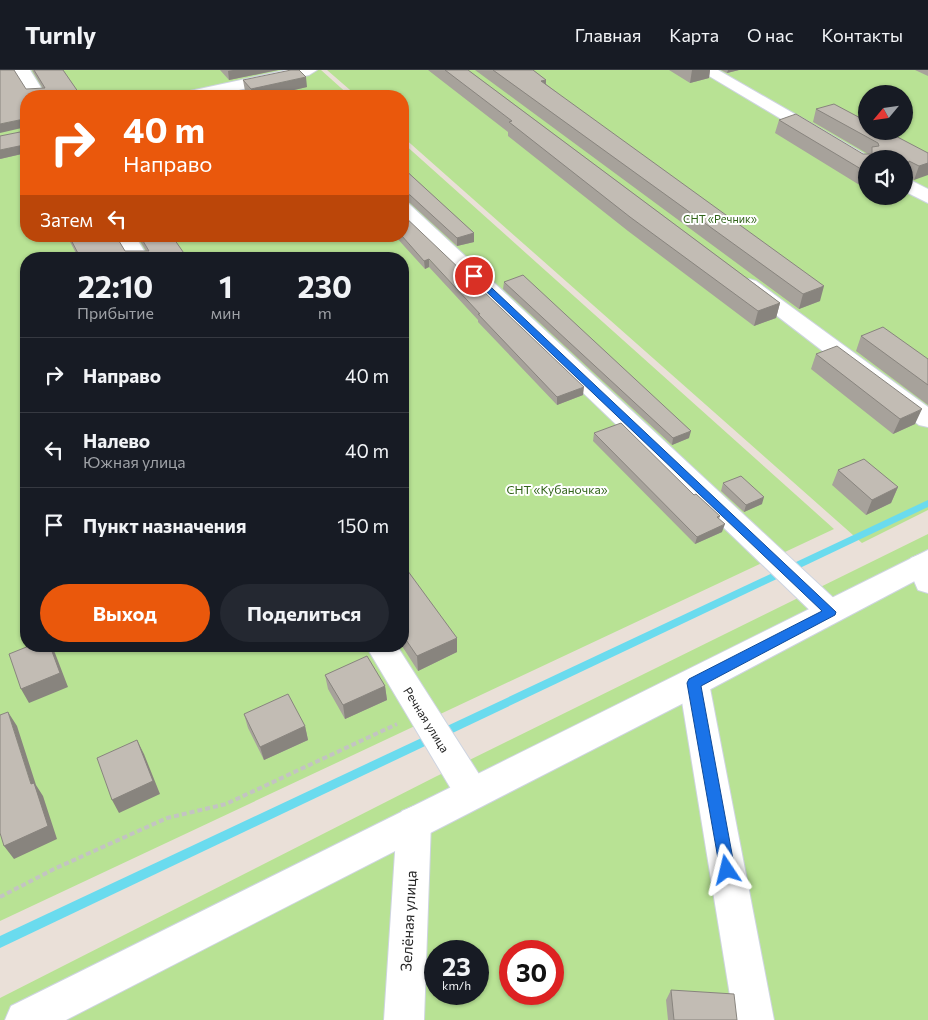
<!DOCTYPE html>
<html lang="ru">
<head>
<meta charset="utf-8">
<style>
  :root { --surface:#171b24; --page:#242831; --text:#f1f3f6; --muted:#9ea1a6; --line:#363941; --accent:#ea580c }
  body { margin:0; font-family:Commissioner,sans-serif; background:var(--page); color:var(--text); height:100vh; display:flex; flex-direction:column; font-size:19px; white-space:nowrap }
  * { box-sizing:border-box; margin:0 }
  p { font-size:16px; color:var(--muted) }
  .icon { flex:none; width:28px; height:28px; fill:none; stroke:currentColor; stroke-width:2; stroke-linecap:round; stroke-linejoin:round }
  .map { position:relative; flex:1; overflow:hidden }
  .details { position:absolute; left:20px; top:182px; width:389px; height:400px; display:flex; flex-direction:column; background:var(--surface); border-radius:20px; box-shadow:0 1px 4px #0004 }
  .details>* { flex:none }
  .banner { position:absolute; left:20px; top:20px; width:389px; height:152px; border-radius:20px; box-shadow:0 1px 4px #0004; background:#ea580c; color:#fff; overflow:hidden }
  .needle { width:32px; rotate:241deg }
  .fabs { position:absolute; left:858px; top:15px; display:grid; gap:10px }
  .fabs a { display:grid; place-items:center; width:55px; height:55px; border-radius:50%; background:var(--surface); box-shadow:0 1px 4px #0004; font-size:25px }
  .speed { position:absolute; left:424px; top:870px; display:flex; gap:10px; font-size:25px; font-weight:700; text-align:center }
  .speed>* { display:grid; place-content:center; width:65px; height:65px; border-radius:50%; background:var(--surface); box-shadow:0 1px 4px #0004; line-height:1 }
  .speed small { font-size:12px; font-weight:400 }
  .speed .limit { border:8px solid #d22; background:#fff; color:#111 }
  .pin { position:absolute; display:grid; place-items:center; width:42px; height:42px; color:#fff; margin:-21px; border:2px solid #fff; border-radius:50%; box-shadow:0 1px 5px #0007 }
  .me { position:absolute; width:55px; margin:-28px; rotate:350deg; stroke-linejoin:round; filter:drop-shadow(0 0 4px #0008) }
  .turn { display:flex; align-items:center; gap:18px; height:105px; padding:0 20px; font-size:22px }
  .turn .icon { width:65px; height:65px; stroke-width:2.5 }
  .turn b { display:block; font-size:35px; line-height:42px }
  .then { display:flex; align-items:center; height:48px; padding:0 20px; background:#0003; gap:10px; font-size:19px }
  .eta { display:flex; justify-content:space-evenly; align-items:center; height:85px; text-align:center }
  .eta b { font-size:30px; font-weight:700; line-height:35px }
  .cta { display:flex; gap:10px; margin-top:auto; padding:10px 20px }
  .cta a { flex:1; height:58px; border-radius:30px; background:var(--accent); color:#fff; font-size:20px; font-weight:700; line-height:58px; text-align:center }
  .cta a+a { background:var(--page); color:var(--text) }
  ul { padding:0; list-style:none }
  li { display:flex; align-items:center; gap:15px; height:75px; padding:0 20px; border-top:1px solid var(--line) }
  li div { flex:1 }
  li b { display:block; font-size:19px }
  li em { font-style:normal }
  header { display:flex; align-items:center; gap:30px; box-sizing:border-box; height:70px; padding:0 25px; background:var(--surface); border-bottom:1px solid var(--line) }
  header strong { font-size:24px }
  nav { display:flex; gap:28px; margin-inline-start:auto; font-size:18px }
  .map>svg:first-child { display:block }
</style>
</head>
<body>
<header>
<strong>Turnly</strong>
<nav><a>Главная</a><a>Карта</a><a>О нас</a><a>Контакты</a></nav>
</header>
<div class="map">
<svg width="928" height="950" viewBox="0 0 928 950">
  <rect width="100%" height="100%" fill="#eae0d8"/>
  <path fill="#b8e294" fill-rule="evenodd" d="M 0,0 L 321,0 L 350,26 L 26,26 L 26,166 L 402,166 L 403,73 L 834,459 L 0,851 ZM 26,189 L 402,189 L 402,576 L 26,576 Z
    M 327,0 L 928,0 L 928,440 L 862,473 L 403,67 L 402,26 L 357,26 ZM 866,24 L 904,24 L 904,61 L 866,61 ZM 866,89 L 904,89 L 904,126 L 866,126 Z
    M 928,464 L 928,950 L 0,950 L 0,928 L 435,707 ZM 435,881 L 478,881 L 478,924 L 435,924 ZM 510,881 L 552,881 L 552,924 L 510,924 Z"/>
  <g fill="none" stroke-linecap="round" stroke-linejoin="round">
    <path fill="#6adbee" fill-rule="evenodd" d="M 928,430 L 928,437 L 0,878 L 0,866 Z"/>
    <g stroke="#ced4e1" stroke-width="2">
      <path id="street" d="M 14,0 L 30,0 L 46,26 L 30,26 Z
        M 287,0 L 317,0 L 309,5 L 211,26 L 182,26 L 190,21 Z
        M 699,0 L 718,0 L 873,89 L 866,89 L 866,97 L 860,96 Z
        M 904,107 L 928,119 L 928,133 L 904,121 Z
        M 402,132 L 409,134 L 840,534 L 845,542 L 840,550 L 830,554 L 820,550 L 402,149 Z
        M 115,166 L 135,166 L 149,189 L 129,189 Z
        M 749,209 L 756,211 L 928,337 L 928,357 L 919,355 L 742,219 L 739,215 L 742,211 Z
        M 921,484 L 928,487 L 928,523 L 918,520 L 907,495 L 911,488 Z
        M 366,576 L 397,576 L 484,712 L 489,723 L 484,734 L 472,738 L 460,734 Z
        M 694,600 L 705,604 L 709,613 L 774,950 L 734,950 L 679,613 L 683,604 Z
        M 414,736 L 426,741 L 431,752 L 424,950 L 384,950 L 397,752 L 402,741 Z"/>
    </g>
    <g stroke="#ced4e1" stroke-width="2">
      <path id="secondary" d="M 928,480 L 928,504 L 705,622 L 66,950 L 5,950 L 11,936 Z"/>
    </g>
    <path stroke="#c3c3c3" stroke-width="4" stroke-dasharray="5 3" stroke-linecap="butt" d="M 0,827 L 54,799 L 167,748 L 226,734 L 397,654"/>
    <use href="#street" fill="#fff" fill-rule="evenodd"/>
    <use href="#secondary" fill="#fff" fill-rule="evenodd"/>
  </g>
  <path fill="#a7a29b" d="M 32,0 L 63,0 L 81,26 L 26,26 L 26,83 L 0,89 L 25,61 L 26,19 L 43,19 Z
    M 220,0 L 278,0 L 229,10 Z
    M 428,0 L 468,0 L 780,233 L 776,248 L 754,256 L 628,161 L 508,66 L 508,62 Z
    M 475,0 L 533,0 L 546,10 L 546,14 L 820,231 L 799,239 Z
    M 669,0 L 710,0 L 709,8 L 690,13 Z
    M 721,0 L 739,0 L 727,3 Z
    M 915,0 L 928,0 L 928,6 Z
    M 243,10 L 307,17 L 268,26 L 250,26 L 245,21 Z
    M 816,39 L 928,83 L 914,110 L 905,106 L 904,109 L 904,89 L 866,89 L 866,119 L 775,63 L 779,50 L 863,84 L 868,84 L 813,52 Z
    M 402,97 L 474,163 L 474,172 L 457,176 L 410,133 L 403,130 Z
    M 67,166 L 116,166 L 125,181 L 146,181 L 137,166 L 172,166 L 188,189 L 79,189 Z
    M 395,166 L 402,166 L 583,325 L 557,335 L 478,252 L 478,250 L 429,197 L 425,199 Z
    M 504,212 L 689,368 L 672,375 L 503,219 Z
    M 861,266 L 928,289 L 928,335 L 856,281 Z
    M 816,284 L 915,354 L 893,364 L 811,299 Z
    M 594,363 L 694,425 L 720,446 L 719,449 L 722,462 L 695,474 L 593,371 Z
    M 838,400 L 898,417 L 891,433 L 866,445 L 832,415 Z
    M 723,413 L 762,434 L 744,442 L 721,421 Z
    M 402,493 L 457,582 L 418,601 L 402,576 Z
    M 325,605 L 385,616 L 387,630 L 345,649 L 328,619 Z
    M 244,644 L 305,656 L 308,670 L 264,690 L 248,658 Z
    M 671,920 L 737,950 L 668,950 L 666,930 Z"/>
  <path fill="#88847e" d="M 233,0 L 278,0 L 229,10 L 228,1 Z
    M 692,0 L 710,0 L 709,8 L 690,13 Z
    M 728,0 L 739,0 L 727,3 Z
    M 306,7 L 307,17 L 268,26 L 252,26 L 251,19 Z
    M 546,10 L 545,23 L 541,11 Z
    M 24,49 L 26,57 L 0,63 L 0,54 Z
    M 24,75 L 26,83 L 0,89 L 0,80 Z
    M 928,90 L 928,105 L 914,110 L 919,96 Z
    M 907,99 L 904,109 L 904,100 Z
    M 474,163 L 474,172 L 457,176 L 457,168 Z
    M 429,189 L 429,197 L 425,199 L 424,191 Z
    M 824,216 L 820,231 L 799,239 L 803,224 Z
    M 780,233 L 776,248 L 754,256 L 758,241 Z
    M 584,317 L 583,325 L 557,335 L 557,327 Z
    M 922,339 L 915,354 L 893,364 L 900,349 Z
    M 691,361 L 689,368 L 672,375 L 673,368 Z
    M 898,417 L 891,433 L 866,445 L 872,430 Z
    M 764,427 L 762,434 L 744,442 L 746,435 Z
    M 725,454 L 722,462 L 695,474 L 697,467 Z
    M 457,568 L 457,582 L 418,601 L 417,586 Z
    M 50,576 L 51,576 L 55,583 L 68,617 L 29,633 L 21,619 Z
    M 385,616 L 387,630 L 345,649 L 343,635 Z
    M 8,642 L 17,656 L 36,715 L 43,726 L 57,769 L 14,789 L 4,776 L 31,714 Z
    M 305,656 L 308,670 L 264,690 L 260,677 Z
    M 137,670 L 144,684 L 160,724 L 119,743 L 112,730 Z"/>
  <path fill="#c2bcb4" stroke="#88847e" d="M 0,0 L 14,0 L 26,19 L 45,18 L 34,0 L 63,0 L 81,26 L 26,26 L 26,80 L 24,75 L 0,80 L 0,66 L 25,61 L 24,49 L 0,54 Z
    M 291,0 L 299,0 L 306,7 L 251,19 L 243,10 Z
    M 445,0 L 468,0 L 780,233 L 758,241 L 630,147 L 509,52 L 512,51 Z
    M 493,0 L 533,0 L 546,10 L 541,11 L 824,216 L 803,224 Z
    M 834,34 L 866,51 L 866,61 L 886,61 L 928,83 L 928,93 L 919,96 L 909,91 L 907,99 L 904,100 L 904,89 L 866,89 L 866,102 L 779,50 L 796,44 L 863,84 L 872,84 L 872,77 L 879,76 L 878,73 L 816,39 Z
    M 402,97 L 474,163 L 457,168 L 410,125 L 402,122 Z
    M 402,144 L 584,317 L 557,327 L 478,244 L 480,244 L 429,189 L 424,191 L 402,166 Z
    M 69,166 L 116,166 L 125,181 L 149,181 L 140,166 L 172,166 L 188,189 L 81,189 Z
    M 523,205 L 691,361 L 673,368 L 504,212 Z
    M 883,257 L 928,289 L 928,315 L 861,266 Z
    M 837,276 L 922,339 L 900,349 L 816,284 Z
    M 621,353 L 694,425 L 696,424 L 720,446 L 717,447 L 725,454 L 697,467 L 594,363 Z
    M 864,389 L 898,417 L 872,430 L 838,400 Z
    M 741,406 L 764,427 L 746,435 L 723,413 Z
    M 402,493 L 457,568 L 417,586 L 402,564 Z
    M 29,576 L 50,576 L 60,603 L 21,619 L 9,584 Z
    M 367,586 L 385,616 L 343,635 L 325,605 Z
    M 288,624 L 305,656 L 260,677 L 244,644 Z
    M 8,642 L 31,714 L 34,713 L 48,756 L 4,776 L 0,763 L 0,645 Z
    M 137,670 L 153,711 L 112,730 L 97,688 Z
    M 671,920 L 734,924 L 737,950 L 674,950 Z"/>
  <path fill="#1a73e8" stroke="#114b97" d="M 471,204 L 477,204 L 836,542 L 835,545 L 701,616 L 735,800 L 732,805 L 727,807 L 722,805 L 720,800 L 687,613 L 689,609 L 822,541 L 471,207 Z"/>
  <g text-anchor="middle" stroke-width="4" stroke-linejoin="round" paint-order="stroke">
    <g font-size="11" fill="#316319" stroke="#fff">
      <text x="720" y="153">СНТ «Речник»</text>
    </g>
    <g font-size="12" fill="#316319" stroke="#fff">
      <text x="557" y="424">СНТ «Кубаночка»</text>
    </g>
    <g font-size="12" fill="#272727" stroke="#fff">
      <text transform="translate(426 650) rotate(58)" y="4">Речная улица</text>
    </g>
    <g font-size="15" fill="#272727" stroke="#fff">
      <text transform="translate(409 851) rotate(-87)" y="5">Зелёная улица</text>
    </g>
  </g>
</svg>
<div class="fabs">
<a><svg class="needle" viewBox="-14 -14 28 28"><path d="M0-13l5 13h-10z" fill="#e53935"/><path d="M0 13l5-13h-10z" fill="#9ea1a6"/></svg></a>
<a><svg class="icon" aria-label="sound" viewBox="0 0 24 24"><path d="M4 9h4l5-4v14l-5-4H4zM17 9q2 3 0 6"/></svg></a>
</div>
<div class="speed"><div>23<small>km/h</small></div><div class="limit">30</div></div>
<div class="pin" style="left:474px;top:206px;background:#d93025"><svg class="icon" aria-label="arrive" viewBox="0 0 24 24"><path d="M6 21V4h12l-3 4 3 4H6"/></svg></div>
<svg class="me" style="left:727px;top:800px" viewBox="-20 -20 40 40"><path d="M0-17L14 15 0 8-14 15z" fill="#1a73e8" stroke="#fff" stroke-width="4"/></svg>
<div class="banner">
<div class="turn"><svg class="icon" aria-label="right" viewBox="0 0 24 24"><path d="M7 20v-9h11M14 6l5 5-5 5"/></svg><div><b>40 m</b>Направо</div></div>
<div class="then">Затем<svg class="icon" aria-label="left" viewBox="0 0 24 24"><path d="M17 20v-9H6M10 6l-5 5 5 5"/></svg></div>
</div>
<section class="details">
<div class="eta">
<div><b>22:10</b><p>Прибытие</p></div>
<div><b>1</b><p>мин</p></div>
<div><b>230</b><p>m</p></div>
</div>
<ul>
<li><svg class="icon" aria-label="right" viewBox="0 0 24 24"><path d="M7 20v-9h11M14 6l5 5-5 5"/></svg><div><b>Направо</b></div><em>40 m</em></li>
<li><svg class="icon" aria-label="left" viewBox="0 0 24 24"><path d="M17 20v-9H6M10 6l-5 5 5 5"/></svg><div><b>Налево</b><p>Южная улица</p></div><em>40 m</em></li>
<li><svg class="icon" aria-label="arrive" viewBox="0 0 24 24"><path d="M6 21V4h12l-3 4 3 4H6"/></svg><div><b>Пункт назначения</b></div><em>150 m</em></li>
</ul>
<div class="cta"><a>Выход</a><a>Поделиться</a></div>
</section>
</div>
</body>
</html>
